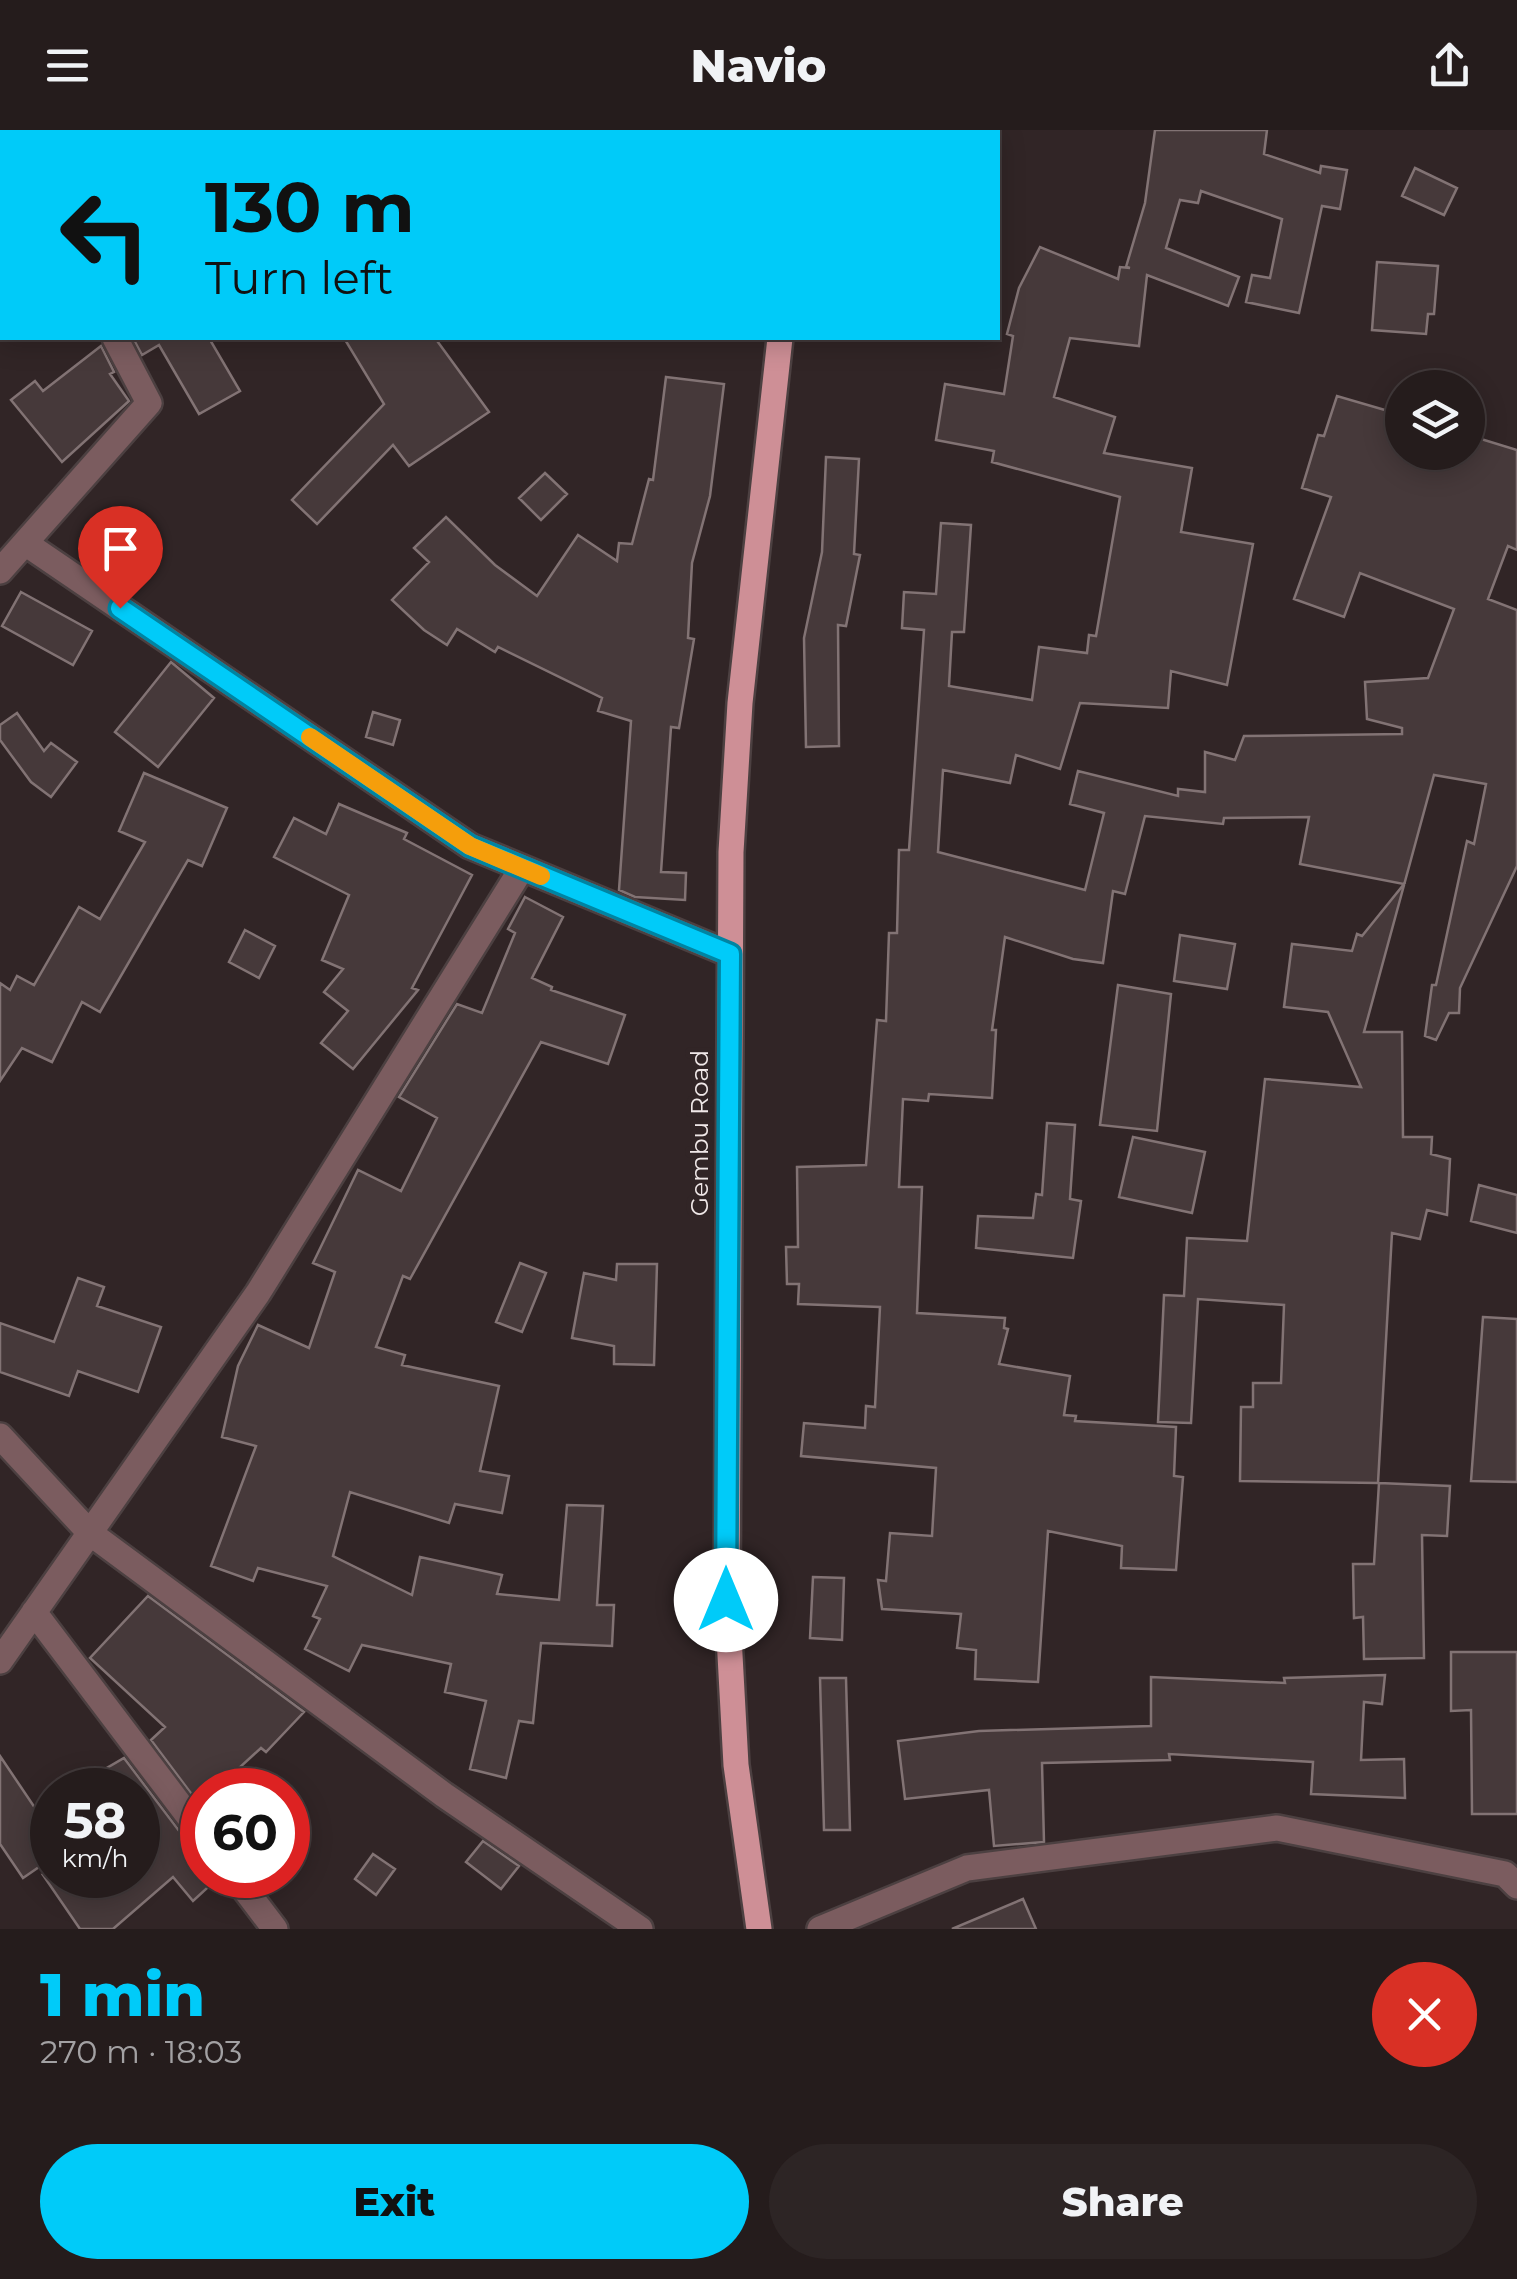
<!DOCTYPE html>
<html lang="en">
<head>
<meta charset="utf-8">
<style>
  :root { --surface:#251c1c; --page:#2d2525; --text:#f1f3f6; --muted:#a3a1a3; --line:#423a3b; --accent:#00cbf9 }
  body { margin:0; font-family:Montserrat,sans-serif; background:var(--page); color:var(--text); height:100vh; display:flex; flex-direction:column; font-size:38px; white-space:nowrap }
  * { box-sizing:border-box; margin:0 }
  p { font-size:32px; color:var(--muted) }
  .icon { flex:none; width:55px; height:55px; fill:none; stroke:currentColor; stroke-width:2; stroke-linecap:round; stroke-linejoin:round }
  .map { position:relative; height:1799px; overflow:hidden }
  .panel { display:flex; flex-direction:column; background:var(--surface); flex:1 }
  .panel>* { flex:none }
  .guide { position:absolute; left:0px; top:0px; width:1000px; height:210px; box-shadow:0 5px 25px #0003,0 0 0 2px var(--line); background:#00cbf9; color:#111; overflow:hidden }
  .tools { position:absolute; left:1385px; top:240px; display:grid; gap:20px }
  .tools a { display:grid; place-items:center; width:100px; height:100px; border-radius:50%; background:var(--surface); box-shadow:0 5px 25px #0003,0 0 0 2px var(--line); font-size:50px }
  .speed { position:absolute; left:30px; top:1638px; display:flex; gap:20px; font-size:50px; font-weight:700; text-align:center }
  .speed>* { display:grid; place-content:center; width:130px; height:130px; border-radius:50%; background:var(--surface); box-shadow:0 5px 25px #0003,0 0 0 2px var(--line); line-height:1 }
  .speed small { font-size:25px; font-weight:400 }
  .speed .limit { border:15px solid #d22; background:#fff; color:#111 }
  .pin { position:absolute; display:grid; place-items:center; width:85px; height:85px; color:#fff; margin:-102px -42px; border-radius:50% 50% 50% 0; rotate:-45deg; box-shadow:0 0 10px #0007 }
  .pin .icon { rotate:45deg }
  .me { position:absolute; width:110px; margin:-55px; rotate:0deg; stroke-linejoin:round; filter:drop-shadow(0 0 8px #0008) }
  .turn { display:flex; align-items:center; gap:35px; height:210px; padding:0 40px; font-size:45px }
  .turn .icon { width:130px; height:130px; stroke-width:2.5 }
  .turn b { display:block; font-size:70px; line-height:85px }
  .round { display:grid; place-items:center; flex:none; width:105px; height:105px; border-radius:52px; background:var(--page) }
  .summary { display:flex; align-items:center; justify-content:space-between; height:170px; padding:0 40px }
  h1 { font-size:60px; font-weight:800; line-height:75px; color:var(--accent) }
  .cta { display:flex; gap:20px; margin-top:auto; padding:20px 40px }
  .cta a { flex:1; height:115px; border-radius:60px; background:var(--accent); color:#111; font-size:40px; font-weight:800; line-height:115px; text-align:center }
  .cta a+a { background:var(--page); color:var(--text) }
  header { display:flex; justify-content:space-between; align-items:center; height:130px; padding:0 40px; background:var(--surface); font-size:45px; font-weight:800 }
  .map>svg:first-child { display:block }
</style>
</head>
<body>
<header><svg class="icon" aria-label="menu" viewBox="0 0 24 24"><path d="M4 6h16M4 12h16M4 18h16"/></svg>Navio<svg class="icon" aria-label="share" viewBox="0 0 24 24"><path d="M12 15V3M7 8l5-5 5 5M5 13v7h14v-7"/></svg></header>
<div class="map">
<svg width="1517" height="1799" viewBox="0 0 1517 1799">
  <rect width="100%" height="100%" fill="#312526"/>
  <path fill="#46393a" stroke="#827374" stroke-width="2.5" d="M 1155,0 L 1267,0 L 1264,24 L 1320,43 L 1321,36 L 1347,40 L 1340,79 L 1322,76 L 1299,183 L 1246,172 L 1252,145 L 1270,148 L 1282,89 L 1201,61 L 1198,73 L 1180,70 L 1166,118 L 1239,147 L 1228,176 L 1147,145 L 1139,216 L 1070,208 L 1054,267 L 1115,287 L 1104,323 L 1192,338 L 1181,402 L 1253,414 L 1227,555 L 1171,541 L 1168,578 L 1080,573 L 1060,639 L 1016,625 L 1010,653 L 943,640 L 938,722 L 1085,760 L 1104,683 L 1070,674 L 1078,641 L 1178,666 L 1178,659 L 1205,662 L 1205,622 L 1235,630 L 1244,606 L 1402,604 L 1402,598 L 1367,589 L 1365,552 L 1428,548 L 1454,479 L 1360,443 L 1344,487 L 1294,469 L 1331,367 L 1302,358 L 1318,305 L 1324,306 L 1337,266 L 1402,285 L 1402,322 L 1468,322 L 1468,305 L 1517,320 L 1517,420 L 1508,416 L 1488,469 L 1517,480 L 1517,736 L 1460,858 L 1459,883 L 1449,883 L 1436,910 L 1425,906 L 1432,855 L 1436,855 L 1467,711 L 1474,714 L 1486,654 L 1434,645 L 1364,902 L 1402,902 L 1403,1007 L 1432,1007 L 1431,1024 L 1450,1029 L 1447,1085 L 1427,1080 L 1420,1109 L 1392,1103 L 1378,1353 L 1240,1351 L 1241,1277 L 1253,1277 L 1253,1253 L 1281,1253 L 1284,1175 L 1198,1169 L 1191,1293 L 1158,1292 L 1164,1165 L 1184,1166 L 1187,1108 L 1247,1111 L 1265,949 L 1361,957 L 1328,882 L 1284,877 L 1292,814 L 1352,821 L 1357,804 L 1362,806 L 1404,754 L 1300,734 L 1309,687 L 1224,688 L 1223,694 L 1145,686 L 1125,764 L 1113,761 L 1103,833 L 1073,829 L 1005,807 L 992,900 L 996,900 L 992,968 L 929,964 L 928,971 L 903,969 L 899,1057 L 922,1057 L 917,1183 L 1005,1188 L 1004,1198 L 1008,1199 L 999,1234 L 1070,1246 L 1064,1285 L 1076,1286 L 1075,1291 L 1176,1297 L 1174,1346 L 1183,1347 L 1176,1440 L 1121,1438 L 1122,1416 L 1048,1401 L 1038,1552 L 975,1549 L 976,1520 L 957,1518 L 961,1484 L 882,1479 L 878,1450 L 886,1451 L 890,1403 L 932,1406 L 936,1338 L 801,1326 L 804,1293 L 865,1298 L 866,1276 L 875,1277 L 880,1177 L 798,1174 L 799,1154 L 787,1154 L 786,1117 L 798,1117 L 797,1037 L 866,1035 L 877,890 L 886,891 L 889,803 L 897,803 L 899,720 L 909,720 L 924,500 L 902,498 L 904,462 L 936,464 L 941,393 L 971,395 L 964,502 L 952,502 L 949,556 L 1032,570 L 1039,517 L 1087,523 L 1089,505 L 1096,506 L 1120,367 L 992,332 L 994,321 L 936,310 L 945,254 L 1004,264 L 1013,206 L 1007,204 L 1019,158 L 1040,117 L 1118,149 L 1120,137 L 1130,138 L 1126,137 L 1145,73 Z
    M 1415,38 L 1457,58 L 1444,85 L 1402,66 Z
    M 1377,132 L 1438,136 L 1434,184 L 1428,184 L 1426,204 L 1372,200 Z
    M 133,208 L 209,208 L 240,261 L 199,284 L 159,215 L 142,225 Z
    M 344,208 L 435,208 L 489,282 L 409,336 L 393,315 L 317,394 L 292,370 L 384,274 Z
    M 101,216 L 114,242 L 110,244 L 129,271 L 62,332 L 11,270 L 35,251 L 43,261 Z
    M 666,247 L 724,254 L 710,366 L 692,433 L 688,508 L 694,509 L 679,598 L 671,597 L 661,742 L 686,743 L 685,770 L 635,767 L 619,760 L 631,591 L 598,581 L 602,568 L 498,517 L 495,522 L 457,499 L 447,515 L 424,500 L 392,470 L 429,432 L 414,418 L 446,387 L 495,435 L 537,466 L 578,405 L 617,431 L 619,413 L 632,414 L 649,349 L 653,350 Z
    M 826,327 L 859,329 L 854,424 L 860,425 L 846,496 L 838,495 L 839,616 L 806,617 L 804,508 L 822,422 Z
    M 545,343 L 567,364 L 541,390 L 519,368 Z
    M 21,462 L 92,501 L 73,535 L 2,496 Z
    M 171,532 L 214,568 L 158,637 L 115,602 Z
    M 373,582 L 400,590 L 393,615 L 366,607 Z
    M 17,583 L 44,621 L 51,613 L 77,632 L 51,667 L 31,652 L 0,610 L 0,595 Z
    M 144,643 L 227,678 L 202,736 L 188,730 L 100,882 L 82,872 L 52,932 L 22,918 L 0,951 L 0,853 L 10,860 L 17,846 L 34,855 L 79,777 L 100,789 L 145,712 L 119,701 Z
    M 339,674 L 407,703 L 404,709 L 472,745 L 412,858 L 418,860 L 353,939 L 321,913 L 348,881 L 324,862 L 343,839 L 322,830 L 349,765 L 274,727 L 294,688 L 326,704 Z
    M 525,767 L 563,787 L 532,848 L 552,857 L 551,860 L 625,885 L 608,934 L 541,912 L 410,1149 L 403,1146 L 376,1217 L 405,1225 L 402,1235 L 499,1256 L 480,1341 L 509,1346 L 502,1383 L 455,1374 L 449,1393 L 350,1362 L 333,1426 L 412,1465 L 420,1427 L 502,1445 L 497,1464 L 559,1470 L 567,1375 L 603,1376 L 597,1475 L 614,1475 L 612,1516 L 541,1513 L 533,1593 L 519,1591 L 506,1648 L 470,1639 L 486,1571 L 445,1562 L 451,1534 L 362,1515 L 349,1541 L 305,1519 L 320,1489 L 313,1486 L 327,1456 L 258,1438 L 253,1451 L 211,1436 L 256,1316 L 222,1307 L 238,1236 L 258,1195 L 309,1218 L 335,1142 L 313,1133 L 358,1040 L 401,1061 L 437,988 L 399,967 L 457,874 L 482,883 L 515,803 L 508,799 Z
    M 245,800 L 275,816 L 259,848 L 229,832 Z
    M 1180,805 L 1235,814 L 1227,859 L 1174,851 Z
    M 1118,855 L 1171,864 L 1157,1001 L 1100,995 Z
    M 1047,993 L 1075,995 L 1070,1069 L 1081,1071 L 1073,1128 L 976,1118 L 978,1086 L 1033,1088 L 1036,1064 L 1042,1065 Z
    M 1133,1007 L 1205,1022 L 1192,1083 L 1119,1067 Z
    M 1479,1055 L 1517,1065 L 1517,1103 L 1471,1091 Z
    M 520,1133 L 546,1143 L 522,1202 L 496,1192 Z
    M 617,1134 L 657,1134 L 654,1235 L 614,1234 L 614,1216 L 572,1208 L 584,1143 L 616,1150 Z
    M 78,1148 L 104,1157 L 97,1176 L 161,1197 L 138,1262 L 78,1241 L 69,1266 L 0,1242 L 0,1193 L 54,1212 Z
    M 1483,1187 L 1517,1189 L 1517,1352 L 1471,1351 Z
    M 1379,1353 L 1450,1356 L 1447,1406 L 1422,1405 L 1424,1528 L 1364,1529 L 1363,1487 L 1354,1488 L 1353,1434 L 1374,1434 Z
    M 813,1447 L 844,1448 L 842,1510 L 810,1508 Z
    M 148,1466 L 304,1582 L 266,1622 L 261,1618 L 215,1660 L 202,1660 L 202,1678 L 151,1610 L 165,1597 L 90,1528 Z
    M 1451,1522 L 1517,1522 L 1517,1684 L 1472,1684 L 1471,1580 L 1451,1581 Z
    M 1385,1545 L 1382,1574 L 1364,1572 L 1361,1630 L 1404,1629 L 1405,1668 L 1311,1664 L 1313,1632 L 1169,1624 L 1170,1630 L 1042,1633 L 1044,1712 L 994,1716 L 989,1660 L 905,1669 L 898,1611 L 979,1601 L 1151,1596 L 1151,1547 L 1285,1553 L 1284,1548 Z
    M 820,1548 L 846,1548 L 850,1700 L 824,1700 Z
    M 0,1626 L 35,1678 L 52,1666 L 52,1728 L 23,1748 L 0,1714 Z
    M 124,1628 L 189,1714 L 202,1720 L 202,1745 L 218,1748 L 193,1771 L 173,1747 L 113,1799 L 80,1799 L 43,1745 L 138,1745 L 138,1660 L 69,1660 Z
    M 483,1711 L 519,1736 L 501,1759 L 466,1732 Z
    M 373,1724 L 395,1739 L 376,1765 L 355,1749 Z
    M 1023,1769 L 1036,1799 L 952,1799 Z"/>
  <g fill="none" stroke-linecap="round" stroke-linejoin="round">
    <g stroke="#4c4041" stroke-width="30">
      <path id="minor" d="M 0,39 L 2,43
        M 25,413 L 470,716 L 730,824
        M 0,441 L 149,273 L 115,208
        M 0,1306 L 90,1403 L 444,1665 L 640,1799
        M 34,1482 L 202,1704
        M 0,1531 L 258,1163 L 522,738
        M 234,1745 L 275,1799
        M 820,1799 L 967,1738 L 1277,1698 L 1505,1744 L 1517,1756"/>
    </g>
    <g stroke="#4c4041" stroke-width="30">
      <path id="major" d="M 803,2 L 803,0
        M 759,1799 L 736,1635 L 727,1470 L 731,722 L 740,573 L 780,208"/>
    </g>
    <use href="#minor" stroke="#7b5c5f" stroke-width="25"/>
    <use href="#major" stroke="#ce8f96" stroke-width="25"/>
  </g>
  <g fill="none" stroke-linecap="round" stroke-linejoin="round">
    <g stroke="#0084a2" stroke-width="25">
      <path id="route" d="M 120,478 L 470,716 L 730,824 L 726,1470"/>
    </g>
    <use href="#route" stroke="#00cbf9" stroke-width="18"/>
    <path stroke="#f59e0b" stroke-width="18" d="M 310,607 L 470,716 L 541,746"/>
  </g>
  <g text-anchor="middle" stroke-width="10" stroke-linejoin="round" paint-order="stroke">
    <g font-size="25" fill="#f0e8e8" stroke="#312526">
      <text transform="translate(699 1003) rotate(-90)" y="9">Gembu Road</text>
    </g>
  </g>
</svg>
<div class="tools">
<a><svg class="icon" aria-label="layers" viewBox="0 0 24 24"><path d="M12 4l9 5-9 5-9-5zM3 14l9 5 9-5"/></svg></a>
</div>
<div class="speed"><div>58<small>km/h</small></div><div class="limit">60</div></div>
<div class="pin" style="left:120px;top:478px;background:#d93025"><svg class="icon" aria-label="arrive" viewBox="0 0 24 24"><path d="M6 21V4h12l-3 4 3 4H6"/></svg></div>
<svg class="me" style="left:726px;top:1470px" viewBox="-20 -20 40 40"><circle r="19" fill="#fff"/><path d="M0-13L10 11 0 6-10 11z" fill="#00cbf9"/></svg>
<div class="guide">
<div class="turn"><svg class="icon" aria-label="left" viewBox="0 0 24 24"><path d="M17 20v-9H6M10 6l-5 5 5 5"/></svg><div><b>130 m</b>Turn left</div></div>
</div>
</div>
<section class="panel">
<div class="summary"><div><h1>1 min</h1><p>270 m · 18:03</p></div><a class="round" style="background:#d93025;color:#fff"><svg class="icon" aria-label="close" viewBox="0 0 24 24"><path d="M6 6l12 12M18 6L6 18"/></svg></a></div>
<div class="cta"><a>Exit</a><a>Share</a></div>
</section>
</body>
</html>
